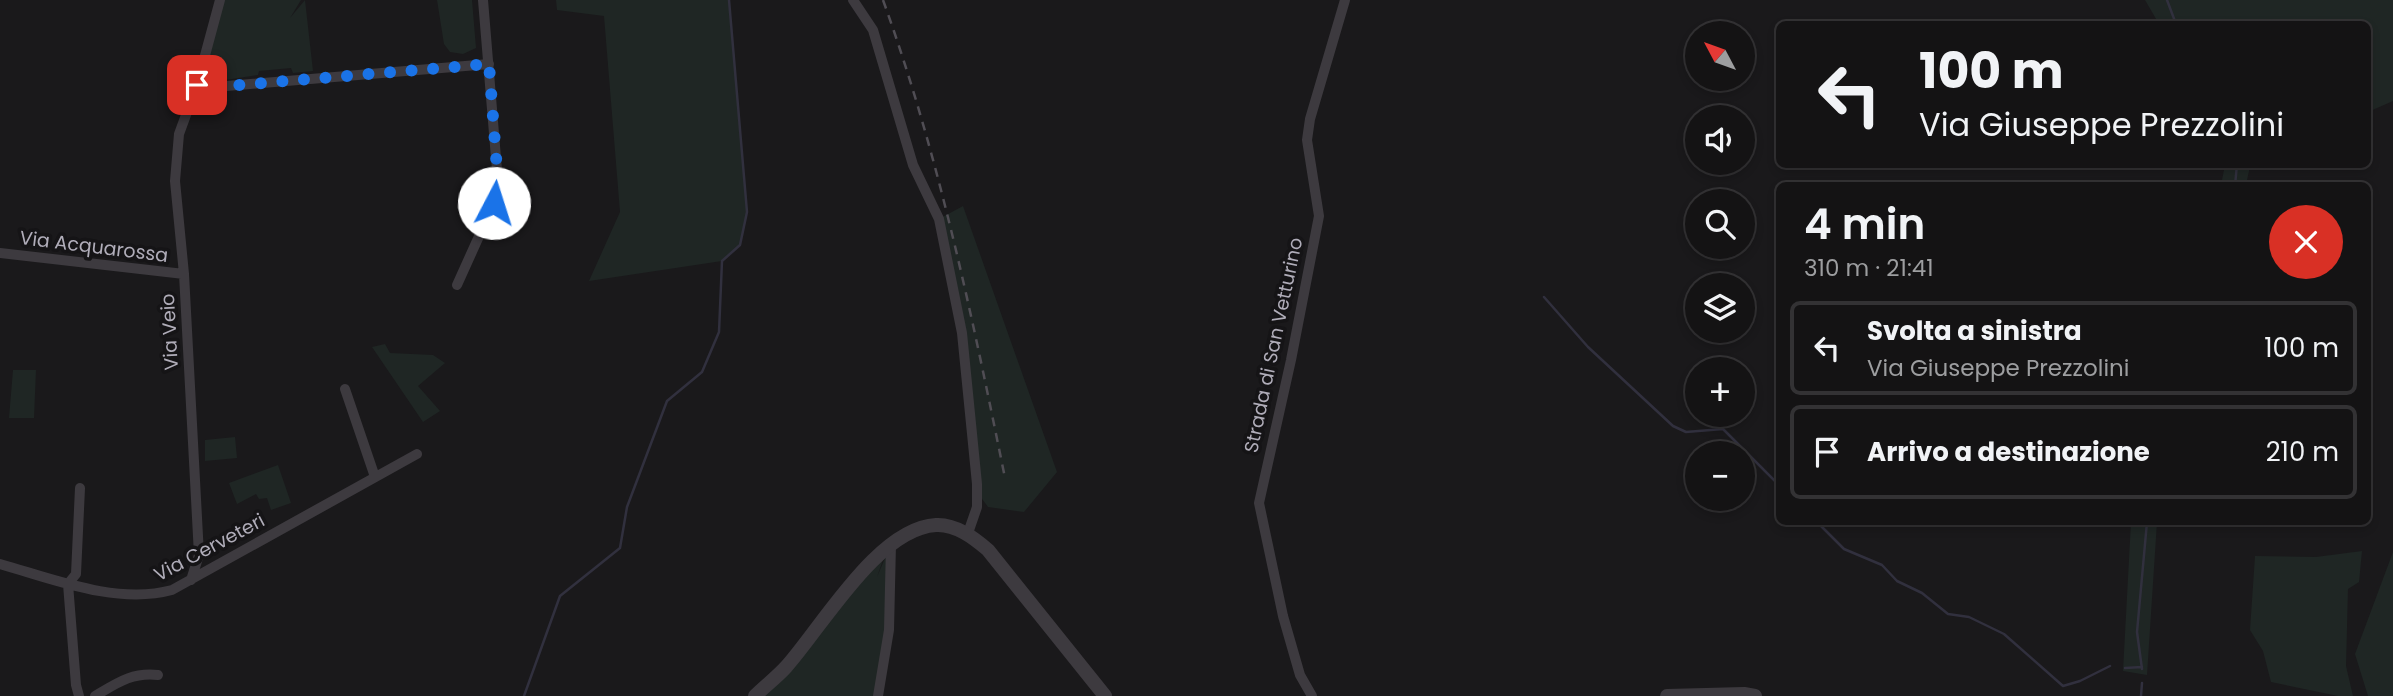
<!DOCTYPE html>
<html lang="it">
<head>
<meta charset="utf-8">
<style>
  :root { --surface:#141314; --page:#1d1c1d; --text:#f1f3f6; --muted:#9d9ea0; --line:#333234 }
  body { margin:0; font-family:Poppins,sans-serif; background:var(--page); color:var(--text); height:100vh; display:flex; flex-direction:column; font-size:26px; white-space:nowrap }
  * { box-sizing:border-box; margin:0 }
  p { font-size:23px; color:var(--muted) }
  .icon { flex:none; width:38px; height:38px; fill:none; stroke:currentColor; stroke-width:2; stroke-linecap:round; stroke-linejoin:round }
  .map { position:relative; flex:1; overflow:hidden }
  .side { position:absolute; left:1776px; top:182px; width:595px; height:343px; display:flex; flex-direction:column; background:var(--surface); border-radius:10px; box-shadow:0 4px 10px #0003,0 0 0 2px var(--line) }
  .side>* { flex:none }
  .banner { position:absolute; left:1776px; top:21px; width:595px; height:147px; border-radius:10px; box-shadow:0 4px 10px #0003,0 0 0 2px var(--line); background:#141314; color:var(--text); overflow:hidden }
  .needle { width:46px; rotate:311deg }
  .controls { position:absolute; left:1685px; top:21px; display:grid; gap:14px }
  .controls a { display:grid; place-items:center; width:70px; height:70px; border-radius:50%; background:var(--surface); box-shadow:0 4px 10px #0003,0 0 0 2px var(--line); font-size:35px }
  .pin { position:absolute; display:grid; place-items:center; width:60px; height:60px; color:#fff; margin:-30px; border-radius:14px; box-shadow:0 4px 10px #0006 }
  .me { position:absolute; width:77px; margin:-38px; rotate:5deg; stroke-linejoin:round; filter:drop-shadow(0 0 5px #0008) }
  .turn { display:flex; align-items:center; gap:24px; height:147px; padding:0 28px; font-size:32px }
  .turn .icon { width:91px; height:91px; stroke-width:2.5 }
  .turn b { display:block; font-size:49px; line-height:60px }
  .round { display:grid; place-items:center; flex:none; width:74px; height:74px; border-radius:37px; background:var(--page) }
  .headline { display:flex; align-items:center; justify-content:space-between; height:119px; padding:0 28px }
  h1 { font-size:42px; font-weight:600; line-height:52px }
  ul { padding:0; list-style:none }
  li { display:flex; align-items:center; gap:21px; height:94px; margin:0 14px 10px; padding:0 14px; border:4px solid var(--line); border-radius:10px }
  li div { flex:1 }
  li b { display:block; font-size:26px }
  li em { font-style:normal }
  .map>svg:first-child { display:block }
</style>
</head>
<body>
<div class="map">
<svg width="2393" height="696" viewBox="0 0 2393 696">
  <rect width="100%" height="100%" fill="#1a191b"/>
  <path fill="#1f2624" d="M 223,0 L 301,0 L 290,18 L 305,0 L 313,71 L 293,73 L 291,68 L 259,71 L 258,75 L 200,84 Z
    M 437,0 L 472,0 L 476,48 L 463,54 L 450,52 L 444,44 Z
    M 556,0 L 729,0 L 747,212 L 740,245 L 722,261 L 589,281 L 620,212 L 604,16 L 557,10 Z
    M 2145,0 L 2393,0 L 2393,101 L 2368,112 L 2368,24 L 2159,24 Z
    M 2225,165 L 2253,165 L 2250,166 L 2246,185 L 2221,185 Z
    M 963,206 L 1057,472 L 1024,512 L 988,507 L 977,492 L 962,333 L 939,219 Z
    M 385,344 L 390,353 L 433,355 L 445,363 L 418,386 L 440,411 L 423,422 L 372,347 Z
    M 13,370 L 36,370 L 34,418 L 9,418 Z
    M 235,437 L 237,458 L 205,461 L 205,440 Z
    M 278,465 L 291,503 L 271,510 L 267,498 L 259,499 L 256,494 L 237,504 L 229,483 Z
    M 2131,522 L 2157,522 L 2147,675 L 2123,671 Z
    M 891,544 L 889,630 L 878,696 L 755,696 L 886,551 L 877,577 Z
    M 2362,551 L 2359,582 L 2348,589 L 2346,666 L 2353,696 L 2338,696 L 2271,682 L 2263,651 L 2250,630 L 2255,556 L 2316,557 Z
    M 2393,552 L 2393,696 L 2368,696 L 2355,654 Z"/>
  <g fill="none" stroke-linecap="round" stroke-linejoin="round">
    <path stroke="#31303e" stroke-width="2.5" d="M 2167,0 L 2176,24
      M 2235,186 L 2237,164
      M 1544,297 L 1588,347 L 1673,426 L 1686,432 L 1723,429 L 1780,486
      M 1817,522 L 1844,549 L 1882,565 L 1897,581 L 1922,593 L 1948,614 L 1969,617 L 2004,634 L 2063,686 L 2080,681 L 2110,666
      M 2125,668 L 2142,667
      M 2142,669 L 2137,632 L 2147,522
      M 524,696 L 560,596 L 620,548 L 627,507 L 667,401 L 702,372 L 719,332 L 722,261 L 740,245 L 747,212 L 729,0
      M 2141,696 L 2142,683"/>
    <path stroke="#3d3a3f" stroke-width="10" d="M 853,0 L 873,30 L 913,165 L 939,219 L 962,333 L 977,484 L 977,507 L 968,533
      M 197,85 L 203,88 L 489,64
      M 0,253 L 184,274
      M 457,285 L 494,203 L 498,182 L 483,0
      M 345,389 L 375,477
      M 0,564 C 53,579 117,605 172,590 L 417,454
      M 191,580 L 199,555 L 184,274 L 175,181 L 179,134 L 197,85 L 220,0
      M 79,696 L 76,685 L 68,584 L 76,574 L 80,488
      M 95,696 C 117,683 132,672 158,675
      M 878,696 L 889,630 L 891,544
      M 1312,696 L 1300,675 L 1283,616 L 1259,503 L 1291,360 L 1319,216 L 1307,140 L 1310,119 L 1345,0"/>
    <path stroke="#3d3a3f" stroke-width="14" d="M 755,696 C 765,686 777,677 786,667 C 822,627 878,528 936,525 C 956,524 974,538 988,550 L 1105,696
      M 1667,696 L 1744,694 L 1755,696"/>
    <path stroke="#504d54" stroke-width="2.5" stroke-dasharray="9 7" stroke-linecap="butt" d="M 883,0 C 939,155 972,316 1005,478"/>
  </g>
  <g fill="none" stroke-linecap="round" stroke-linejoin="round">
    <path stroke="#1a73e8" stroke-width="12" stroke-dasharray="0 21.6" d="M 197,85 L 203,88 L 489,64 L 498,183 L 494,203"/>
  </g>
  <g text-anchor="middle" stroke-width="7" stroke-linejoin="round" paint-order="stroke">
    <g font-size="19" fill="#b0adb9" stroke="#151416">
      <text transform="translate(94 246) rotate(7)" y="7">Via Acquarossa</text>
      <text transform="translate(169 332) rotate(-93)" y="7">Via Veio</text>
      <text transform="translate(1273 345) rotate(-78)" y="7">Strada di San Vetturino</text>
      <text transform="translate(209 547) rotate(-28)" y="7">Via Cerveteri</text>
    </g>
  </g>
</svg>
<div class="controls">
<a><svg class="needle" viewBox="-14 -14 28 28"><path d="M0-13l5 13h-10z" fill="#e53935"/><path d="M0 13l5-13h-10z" fill="#9d9ea0"/></svg></a>
<a><svg class="icon" aria-label="sound" viewBox="0 0 24 24"><path d="M4 9h4l5-4v14l-5-4H4zM17 9q2 3 0 6"/></svg></a>
<a><svg class="icon" aria-label="search" viewBox="0 0 24 24"><circle cx="10" cy="10" r="6"/><path d="M15 15l6 6"/></svg></a>
<a><svg class="icon" aria-label="layers" viewBox="0 0 24 24"><path d="M12 4l9 5-9 5-9-5zM3 14l9 5 9-5"/></svg></a>
<a>+</a>
<a>−</a>
</div>
<div class="pin" style="left:197px;top:85px;background:#d93025"><svg class="icon" aria-label="arrive" viewBox="0 0 24 24"><path d="M6 21V4h12l-3 4 3 4H6"/></svg></div>
<svg class="me" style="left:494px;top:203px" viewBox="-20 -20 40 40"><circle r="19" fill="#fff"/><path d="M0-13L10 11 0 6-10 11z" fill="#1a73e8"/></svg>
<div class="banner">
<div class="turn"><svg class="icon" aria-label="left" viewBox="0 0 24 24"><path d="M17 20v-9H6M10 6l-5 5 5 5"/></svg><div><b>100 m</b>Via Giuseppe Prezzolini</div></div>
</div>
<section class="side">
<div class="headline"><div><h1>4 min</h1><p>310 m · 21:41</p></div><a class="round" style="background:#d93025;color:#fff"><svg class="icon" aria-label="close" viewBox="0 0 24 24"><path d="M6 6l12 12M18 6L6 18"/></svg></a></div>
<ul>
<li><svg class="icon" aria-label="left" viewBox="0 0 24 24"><path d="M17 20v-9H6M10 6l-5 5 5 5"/></svg><div><b>Svolta a sinistra</b><p>Via Giuseppe Prezzolini</p></div><em>100 m</em></li>
<li><svg class="icon" aria-label="arrive" viewBox="0 0 24 24"><path d="M6 21V4h12l-3 4 3 4H6"/></svg><div><b>Arrivo a destinazione</b></div><em>210 m</em></li>
</ul>
</section>
</div>
</body>
</html>
